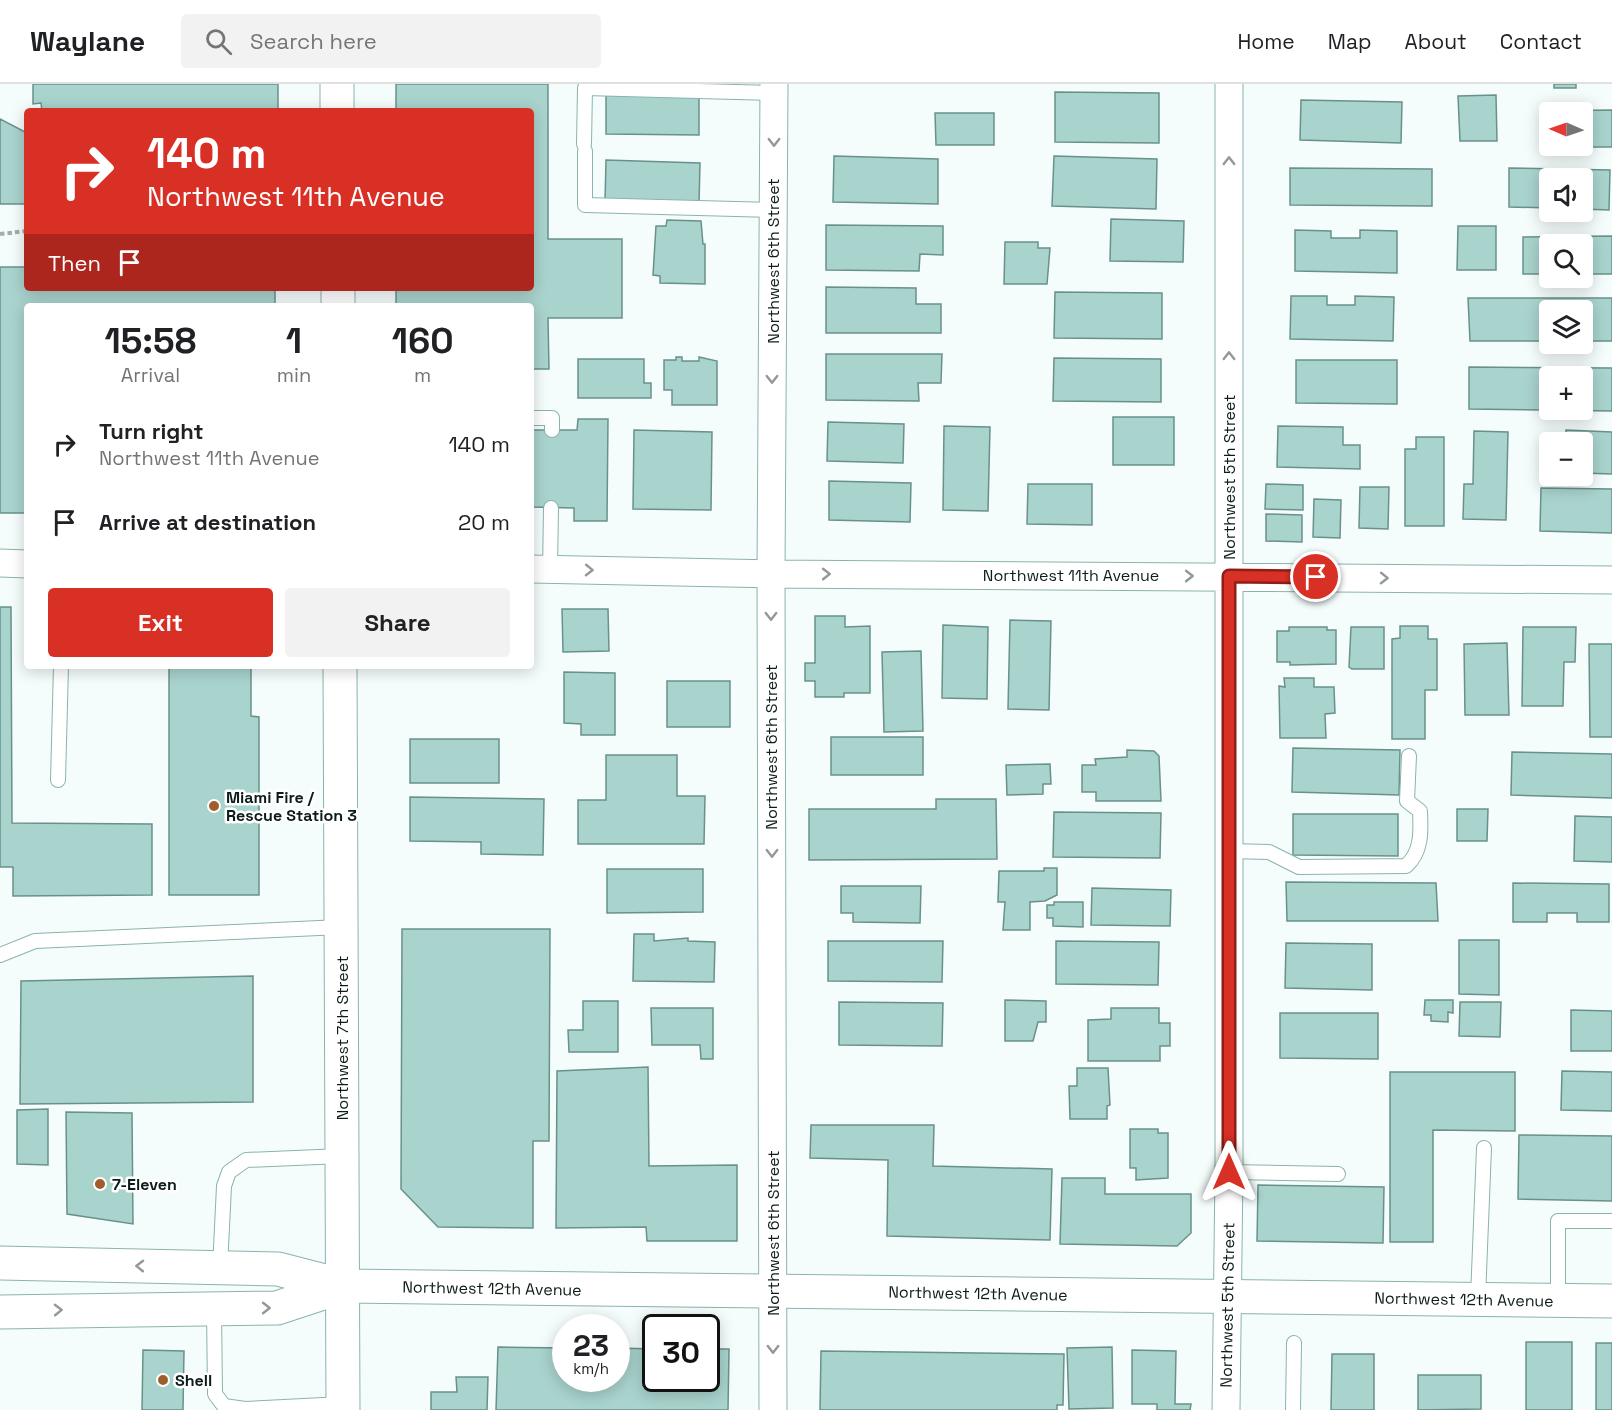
<!DOCTYPE html>
<html lang="en">
<head>
<meta charset="utf-8">
<style>
  :root { --surface:#fff; --page:#f2f2f2; --text:#202124; --muted:#757577; --line:#e0e0e0; --accent:#d93025 }
  body { margin:0; font-family:"Space Grotesk",sans-serif; background:var(--page); color:var(--text); height:100vh; display:flex; flex-direction:column; font-size:22px; white-space:nowrap }
  * { box-sizing:border-box; margin:0 }
  p { font-size:20px; color:var(--muted) }
  .icon { flex:none; width:33px; height:33px; fill:none; stroke:currentColor; stroke-width:2; stroke-linecap:round; stroke-linejoin:round }
  .map { position:relative; flex:1; overflow:hidden }
  .drawer { position:absolute; left:24px; top:219px; width:510px; height:366px; display:flex; flex-direction:column; background:var(--surface); border-radius:6px; box-shadow:0 3px 15px #0003 }
  .drawer>* { flex:none }
  .guide { position:absolute; left:24px; top:24px; width:510px; height:183px; border-radius:6px; box-shadow:0 3px 15px #0003; background:#d93025; color:#fff; overflow:hidden }
  .needle { width:39px; rotate:272deg }
  .fabs { position:absolute; left:1539px; top:18px; display:grid; gap:12px }
  .fabs a { display:grid; place-items:center; width:54px; height:54px; border-radius:6px; background:var(--surface); box-shadow:0 3px 15px #0003; font-size:30px }
  .speed { position:absolute; left:552px; top:1230px; display:flex; gap:12px; font-size:30px; font-weight:700; text-align:center }
  .speed>* { display:grid; place-content:center; width:78px; height:78px; border-radius:50%; background:var(--surface); box-shadow:0 3px 15px #0003; line-height:1 }
  .speed small { font-size:15px; font-weight:400 }
  .speed .limit { border:3px solid #111; border-radius:9px; background:#fff; color:#111 }
  .pin { position:absolute; display:grid; place-items:center; width:51px; height:51px; color:#fff; margin:-26px; border:3px solid #fff; border-radius:50%; box-shadow:0 2px 6px #0007 }
  .me { position:absolute; width:66px; margin:-33px; rotate:0deg; stroke-linejoin:round; filter:drop-shadow(0 0 4px #0008) }
  .turn { display:flex; align-items:center; gap:21px; height:126px; padding:0 24px; font-size:27px }
  .turn .icon { width:78px; height:78px; stroke-width:2.5 }
  .turn b { display:block; font-size:42px; line-height:51px }
  .then { display:flex; align-items:center; height:57px; padding:0 24px; background:#0003; gap:12px; font-size:22px }
  .eta { display:flex; justify-content:space-evenly; align-items:center; height:102px; text-align:center }
  .eta b { font-size:36px; font-weight:600; line-height:42px }
  .cta { display:flex; gap:12px; margin-top:auto; padding:12px 24px }
  .cta a { flex:1; height:69px; border-radius:6px; background:var(--accent); color:#fff; font-size:24px; font-weight:600; line-height:69px; text-align:center }
  .cta a+a { background:var(--page); color:var(--text) }
  ul { padding:0; list-style:none }
  li { display:flex; align-items:center; gap:18px; height:78px; padding:0 24px }
  li div { flex:1 }
  li b { display:block; font-size:22px }
  li em { font-style:normal }
  header { display:flex; align-items:center; gap:36px; box-sizing:border-box; height:84px; padding:0 30px; background:var(--surface); border-bottom:2px solid var(--line) }
  header strong { font-size:28px }
  nav { display:flex; gap:33px; margin-inline-start:auto; font-size:21px }
  .search { width:420px; height:54px; background:var(--page); display:flex; align-items:center; gap:15px; box-sizing:border-box; padding:0 21px; border-radius:6px; color:var(--muted); font-size:22px }
  .map>svg:first-child { display:block }
</style>
</head>
<body>
<header>
<strong>Waylane</strong>
<div class="search"><svg class="icon" aria-label="search" viewBox="0 0 24 24"><circle cx="10" cy="10" r="6"/><path d="M15 15l6 6"/></svg>Search here</div>
<nav><a>Home</a><a>Map</a><a>About</a><a>Contact</a></nav>
</header>
<div class="map">
<svg width="1612" height="1326" viewBox="0 0 1612 1326">
  <rect width="100%" height="100%" fill="#f5fdfc"/>
  <path fill="#a9d3cd" stroke="#69918b" stroke-width="1.5" fill-rule="evenodd" d="M 33,0 L 278,0 L 278,27 L 42,27 L 41,19 L 33,20 Z
    M 396,0 L 548,0 L 548,155 L 622,155 L 622,234 L 548,234 L 549,285 L 531,285 L 531,222 L 396,222 L 396,204 L 531,204 L 531,27 L 396,27 Z
    M 1554,0 L 1576,0 L 1576,4 L 1554,4 Z
    M 606,8 L 699,9 L 699,51 L 606,50 Z
    M 1055,8 L 1159,9 L 1159,59 L 1055,58 Z
    M 1496,11 L 1497,57 L 1460,57 L 1458,12 Z
    M 1301,16 L 1402,18 L 1401,59 L 1300,56 Z
    M 1612,26 L 1612,63 L 1541,63 L 1541,27 ZM 1550,28 L 1582,28 L 1582,62 L 1550,62 Z
    M 935,29 L 994,29 L 994,61 L 936,61 Z
    M 0,35 L 27,49 L 27,120 L 0,120 Z
    M 834,72 L 938,75 L 938,120 L 833,118 Z
    M 1054,72 L 1157,75 L 1156,125 L 1052,122 Z
    M 606,76 L 700,79 L 699,120 L 605,118 Z
    M 1290,84 L 1432,85 L 1432,122 L 1290,121 Z
    M 1509,84 L 1610,86 L 1609,126 L 1582,125 L 1582,94 L 1550,94 L 1550,124 L 1509,123 Z
    M 1111,135 L 1184,137 L 1183,178 L 1110,177 Z
    M 667,136 L 701,137 L 703,160 L 705,160 L 705,200 L 660,199 L 660,192 L 653,191 L 656,142 L 666,142 Z
    M 826,141 L 943,142 L 943,171 L 920,170 L 919,187 L 826,186 Z
    M 1458,142 L 1496,142 L 1496,186 L 1457,186 Z
    M 1295,146 L 1331,147 L 1331,154 L 1360,154 L 1360,146 L 1397,147 L 1397,189 L 1295,187 Z
    M 1612,152 L 1612,190 L 1582,190 L 1582,160 L 1550,160 L 1550,190 L 1523,190 L 1523,153 Z
    M 1005,158 L 1038,158 L 1038,164 L 1050,164 L 1047,200 L 1004,200 Z
    M 0,183 L 27,183 L 27,204 L 275,204 L 275,222 L 27,222 L 27,429 L 0,429 Z
    M 826,203 L 916,204 L 916,220 L 941,220 L 941,249 L 826,249 Z
    M 1055,208 L 1162,209 L 1162,255 L 1054,254 Z
    M 1291,212 L 1327,212 L 1327,221 L 1355,221 L 1355,212 L 1394,213 L 1393,257 L 1290,255 Z
    M 1468,214 L 1612,214 L 1612,257 L 1582,257 L 1582,226 L 1550,226 L 1550,257 L 1470,257 Z
    M 826,270 L 942,270 L 941,299 L 918,299 L 919,317 L 826,316 Z
    M 676,273 L 682,273 L 682,277 L 699,277 L 699,273 L 717,277 L 717,321 L 672,321 L 672,306 L 664,306 L 664,276 L 676,276 Z
    M 1054,274 L 1161,275 L 1161,318 L 1053,317 Z
    M 578,275 L 644,275 L 644,299 L 651,299 L 651,314 L 578,314 Z
    M 1296,276 L 1397,276 L 1397,320 L 1296,319 Z
    M 1469,283 L 1612,284 L 1612,327 L 1469,325 ZM 1550,292 L 1582,292 L 1582,326 L 1550,326 Z
    M 1113,333 L 1174,333 L 1174,381 L 1113,381 Z
    M 578,335 L 608,335 L 607,437 L 574,437 L 574,424 L 531,423 L 531,346 L 577,346 Z
    M 828,338 L 904,340 L 903,379 L 827,377 Z
    M 944,342 L 990,343 L 988,427 L 943,426 Z
    M 1278,342 L 1343,343 L 1343,361 L 1360,361 L 1360,385 L 1277,383 Z
    M 634,346 L 712,348 L 711,426 L 633,425 Z
    M 1566,346 L 1612,348 L 1612,390 L 1582,389 L 1582,358 L 1566,358 Z
    M 1474,347 L 1508,348 L 1506,436 L 1463,435 L 1464,400 L 1473,400 Z
    M 1416,353 L 1444,353 L 1444,442 L 1405,442 L 1405,365 L 1416,365 Z
    M 829,397 L 911,399 L 910,438 L 829,436 Z
    M 1028,400 L 1092,400 L 1092,441 L 1027,440 Z
    M 1266,400 L 1303,401 L 1303,426 L 1265,425 Z
    M 1360,403 L 1389,403 L 1388,445 L 1359,444 Z
    M 1541,404 L 1612,405 L 1612,449 L 1540,447 Z
    M 1314,415 L 1341,416 L 1340,454 L 1313,453 Z
    M 1266,430 L 1302,431 L 1302,458 L 1266,457 Z
    M 0,523 L 11,523 L 12,739 L 152,740 L 152,811 L 13,812 L 13,783 L 0,783 Z
    M 562,525 L 608,525 L 609,567 L 563,568 Z
    M 815,532 L 845,532 L 845,543 L 870,542 L 870,609 L 844,609 L 844,613 L 815,613 L 815,597 L 805,597 L 805,579 L 815,579 Z
    M 1010,536 L 1051,537 L 1049,626 L 1008,625 Z
    M 943,541 L 988,543 L 987,615 L 942,614 Z
    M 1400,542 L 1428,542 L 1428,555 L 1437,555 L 1437,606 L 1425,606 L 1425,655 L 1392,655 L 1392,555 L 1400,554 Z
    M 1289,543 L 1327,543 L 1327,546 L 1336,546 L 1336,580 L 1290,581 L 1290,578 L 1277,578 L 1277,547 L 1289,547 Z
    M 1351,543 L 1384,543 L 1384,585 L 1352,585 L 1349,583 Z
    M 1523,543 L 1576,543 L 1575,578 L 1564,578 L 1563,622 L 1522,622 Z
    M 1507,559 L 1509,631 L 1465,631 L 1464,560 Z
    M 1589,560 L 1612,560 L 1612,653 L 1590,653 Z
    M 921,567 L 923,647 L 884,648 L 882,568 Z
    M 169,582 L 251,582 L 251,632 L 259,633 L 259,811 L 169,811 Z
    M 564,588 L 615,589 L 615,651 L 581,651 L 581,640 L 564,639 Z
    M 1284,594 L 1314,594 L 1314,603 L 1334,603 L 1335,629 L 1325,630 L 1326,654 L 1280,654 L 1279,602 L 1285,603 Z
    M 667,597 L 730,597 L 730,643 L 667,643 Z
    M 831,653 L 923,653 L 923,691 L 831,691 Z
    M 410,655 L 499,655 L 499,699 L 410,699 Z
    M 1293,664 L 1400,666 L 1399,711 L 1292,708 Z
    M 1127,666 L 1154,667 L 1159,672 L 1161,717 L 1096,717 L 1096,708 L 1082,708 L 1082,681 L 1096,681 L 1095,675 L 1127,673 Z
    M 1512,668 L 1612,670 L 1612,714 L 1511,711 Z
    M 606,671 L 677,671 L 677,712 L 705,712 L 704,760 L 578,760 L 578,716 L 606,716 Z
    M 1050,680 L 1051,700 L 1043,700 L 1043,710 L 1007,711 L 1006,681 Z
    M 410,713 L 544,715 L 543,771 L 481,770 L 481,758 L 410,757 Z
    M 936,715 L 996,715 L 997,775 L 809,776 L 809,725 L 936,725 Z
    M 1457,725 L 1488,725 L 1487,757 L 1457,757 Z
    M 1054,728 L 1161,729 L 1160,774 L 1053,773 Z
    M 1293,730 L 1398,730 L 1398,772 L 1293,771 Z
    M 1575,732 L 1612,733 L 1612,778 L 1574,777 Z
    M 1044,784 L 1057,784 L 1057,811 L 1045,817 L 1030,818 L 1030,846 L 1003,846 L 1005,818 L 998,818 L 999,787 L 1044,787 Z
    M 607,785 L 703,785 L 703,828 L 607,829 Z
    M 1286,798 L 1436,799 L 1438,837 L 1287,837 Z
    M 1513,799 L 1609,800 L 1609,838 L 1577,838 L 1577,829 L 1547,829 L 1547,838 L 1513,838 Z
    M 841,802 L 921,802 L 920,839 L 853,838 L 853,829 L 841,829 Z
    M 1092,804 L 1171,806 L 1170,842 L 1091,841 Z
    M 1054,818 L 1083,818 L 1083,843 L 1053,842 L 1053,834 L 1047,834 L 1047,821 L 1054,821 Z
    M 402,845 L 550,845 L 549,1057 L 533,1057 L 533,1144 L 438,1143 L 401,1105 Z
    M 634,850 L 654,850 L 654,857 L 688,854 L 688,857 L 715,858 L 714,898 L 633,897 Z
    M 1459,856 L 1499,856 L 1499,911 L 1459,910 Z
    M 828,857 L 943,857 L 942,898 L 828,897 Z
    M 1056,857 L 1159,858 L 1158,901 L 1056,900 Z
    M 1286,859 L 1372,860 L 1372,906 L 1285,904 Z
    M 253,892 L 253,1018 L 20,1020 L 21,897 Z
    M 1005,916 L 1046,917 L 1046,938 L 1038,938 L 1033,957 L 1005,957 Z
    M 1425,916 L 1453,916 L 1453,929 L 1448,928 L 1448,938 L 1431,937 L 1431,931 L 1424,931 Z
    M 583,917 L 618,917 L 618,968 L 569,968 L 568,946 L 583,946 Z
    M 839,918 L 943,919 L 942,962 L 839,961 Z
    M 1460,918 L 1501,918 L 1500,953 L 1459,952 Z
    M 651,924 L 713,924 L 713,975 L 701,975 L 700,961 L 652,961 Z
    M 1111,924 L 1159,924 L 1159,939 L 1170,939 L 1170,962 L 1160,962 L 1160,977 L 1088,977 L 1088,936 L 1111,935 Z
    M 1571,926 L 1612,927 L 1612,967 L 1571,967 Z
    M 1280,929 L 1378,929 L 1378,975 L 1280,974 Z
    M 648,983 L 649,1082 L 737,1081 L 737,1157 L 647,1157 L 646,1143 L 556,1144 L 557,987 Z
    M 1077,984 L 1108,984 L 1110,1021 L 1107,1022 L 1107,1035 L 1070,1035 L 1069,1002 L 1077,1002 Z
    M 1562,987 L 1612,988 L 1612,1027 L 1561,1026 Z
    M 1390,988 L 1515,988 L 1515,1047 L 1433,1046 L 1433,1158 L 1390,1158 Z
    M 48,1025 L 48,1081 L 17,1080 L 17,1026 Z
    M 66,1028 L 132,1029 L 133,1140 L 67,1130 Z
    M 811,1041 L 934,1041 L 933,1082 L 1052,1085 L 1050,1156 L 887,1152 L 888,1076 L 810,1074 Z
    M 1130,1045 L 1158,1045 L 1158,1049 L 1168,1049 L 1168,1094 L 1136,1096 L 1136,1084 L 1130,1084 Z
    M 1519,1051 L 1612,1052 L 1612,1117 L 1518,1115 Z
    M 1062,1094 L 1105,1094 L 1105,1110 L 1191,1110 L 1191,1149 L 1177,1162 L 1060,1160 Z
    M 1258,1101 L 1384,1103 L 1383,1159 L 1257,1157 Z
    M 1526,1258 L 1572,1258 L 1572,1326 L 1526,1326 Z
    M 1596,1259 L 1612,1259 L 1612,1326 L 1596,1326 Z
    M 498,1263 L 566,1264 L 566,1294 L 616,1294 L 616,1264 L 656,1265 L 656,1294 L 706,1294 L 706,1265 L 729,1265 L 728,1326 L 496,1326 Z
    M 1112,1263 L 1113,1324 L 1069,1325 L 1067,1264 Z
    M 143,1266 L 184,1267 L 183,1326 L 142,1326 Z
    M 1132,1266 L 1176,1267 L 1175,1320 L 1191,1320 L 1190,1326 L 1157,1326 L 1157,1320 L 1132,1320 Z
    M 821,1267 L 1064,1270 L 1063,1321 L 1057,1321 L 1057,1326 L 820,1326 Z
    M 1332,1270 L 1374,1270 L 1374,1326 L 1331,1326 Z
    M 1418,1291 L 1481,1291 L 1481,1325 L 1418,1326 Z
    M 456,1293 L 488,1293 L 487,1326 L 431,1326 L 431,1308 L 457,1308 Z"/>
  <g fill="none" stroke-linecap="round" stroke-linejoin="round">
    <g stroke="#8ab3ae" stroke-width="16">
      <path id="lane" d="M 584,60 L 585,4 L 774,9
        M 585,67 L 585,121 L 774,126
        M 531,334 L 552,334 L 552,346
        M 550,486 L 551,424
        M 58,696 L 61,582
        M 1230,767 L 1269,768 L 1299,783 L 1406,782 C 1422,768 1421,747 1420,727 L 1407,717 L 1409,672
        M 0,871 L 35,857 L 341,843
        M 1229,1088 L 1338,1090
        M 220,1184 L 224,1102 L 229,1088 L 246,1076 L 342,1072
        M 1478,1214 L 1484,1064
        M 1558,1216 L 1558,1137 L 1612,1137
        M 214,1225 L 215,1310 L 224,1322 L 245,1325 L 343,1320
        M 1293,1326 L 1294,1259"/>
    </g>
    <g stroke="#8ab3ae" stroke-width="29">
      <path id="street" d="M 0,479 L 27,480
        M 531,485 L 771,490 L 1612,496
        M 773,1326 L 771,490 L 774,0
        M 1226,1326 L 1229,1088 L 1229,0"/>
    </g>
    <g stroke="#8ab3ae" stroke-width="35">
      <path id="secondary" d="M 337,0 L 337,27
        M 338,204 L 338,222
        M 340,582 L 343,1326
        M 0,1179 L 278,1185 L 344,1202 L 1612,1217
        M 0,1228 L 277,1224 L 344,1202"/>
    </g>
    <path stroke="#a3adac" stroke-width="4" stroke-dasharray="4.5 3" stroke-linecap="butt" d="M 0,150 L 27,147"/>
    <use href="#lane" stroke="#fff" stroke-width="14"/>
    <use href="#street" stroke="#fff" stroke-width="27"/>
    <use href="#secondary" stroke="#fff" stroke-width="33"/>
  </g>
  <defs><path id="oneway-chevron" d="M-2-3.5L2.5 0L-2 3.5" fill="none" stroke-width="1.6" stroke-linecap="round" stroke-linejoin="round" transform="scale(1.5)"/></defs>
  <g stroke="#929998">
    <use href="#oneway-chevron" transform="translate(774 58) rotate(90)"/>
    <use href="#oneway-chevron" transform="translate(1229 77) rotate(-90)"/>
    <use href="#oneway-chevron" transform="translate(1229 272) rotate(-90)"/>
    <use href="#oneway-chevron" transform="translate(772 295) rotate(90)"/>
    <use href="#oneway-chevron" transform="translate(589 486) rotate(1)"/>
    <use href="#oneway-chevron" transform="translate(826 490)"/>
    <use href="#oneway-chevron" transform="translate(1189 492)"/>
    <use href="#oneway-chevron" transform="translate(1384 494) rotate(1)"/>
    <use href="#oneway-chevron" transform="translate(771 532) rotate(90)"/>
    <use href="#oneway-chevron" transform="translate(772 769) rotate(90)"/>
    <use href="#oneway-chevron" transform="translate(140 1182) rotate(-179)"/>
    <use href="#oneway-chevron" transform="translate(266 1224)"/>
    <use href="#oneway-chevron" transform="translate(58 1226) rotate(-1)"/>
    <use href="#oneway-chevron" transform="translate(773 1265) rotate(90)"/>
  </g>
  <g fill="none" stroke-linecap="round" stroke-linejoin="round">
    <g stroke="#8d1f18" stroke-width="15">
      <path id="route" d="M 1229,1088 L 1229,492 L 1316,493"/>
    </g>
    <use href="#route" stroke="#d93025" stroke-width="10"/>
  </g>
  <g fill="#a15e2d" stroke="#fff" stroke-width="2">
    <circle cx="214" cy="722" r="6"/>
    <circle cx="100" cy="1100" r="6"/>
    <circle cx="163" cy="1296" r="6"/>
  </g>
  <g text-anchor="middle" stroke-width="5" stroke-linejoin="round" paint-order="stroke">
    <g font-size="16" fill="#0c1c1a" stroke="#fff">
      <text transform="translate(773 177) rotate(-90)" y="6">Northwest 6th Street</text>
      <text transform="translate(1229 393) rotate(-90)" y="6">Northwest 5th Street</text>
      <text x="1071" y="497">Northwest 11th Avenue</text>
      <text transform="translate(771 663) rotate(-90)" y="6">Northwest 6th Street</text>
      <text transform="translate(342 954) rotate(-90)" y="6">Northwest 7th Street</text>
      <text transform="translate(773 1149) rotate(-90)" y="6">Northwest 6th Street</text>
      <text transform="translate(492 1204) rotate(1)" y="6">Northwest 12th Avenue</text>
      <text transform="translate(978 1209) rotate(1)" y="6">Northwest 12th Avenue</text>
      <text transform="translate(1464 1215) rotate(1)" y="6">Northwest 12th Avenue</text>
      <text transform="translate(1227 1221) rotate(-89)" y="6">Northwest 5th Street</text>
    </g>
    <g font-size="16" font-weight="bold" fill="#0c1c1a" stroke="#fff" text-anchor="start">
      <text x="226" y="719">Miami Fire /<tspan x="226" dy="18">Rescue Station 3</tspan></text>
      <text x="112" y="1106">7-Eleven</text>
      <text x="175" y="1302">Shell</text>
    </g>
  </g>
</svg>
<div class="fabs">
<a><svg class="needle" viewBox="-14 -14 28 28"><path d="M0-13l5 13h-10z" fill="#e53935"/><path d="M0 13l5-13h-10z" fill="#757577"/></svg></a>
<a><svg class="icon" aria-label="sound" viewBox="0 0 24 24"><path d="M4 9h4l5-4v14l-5-4H4zM17 9q2 3 0 6"/></svg></a>
<a><svg class="icon" aria-label="search" viewBox="0 0 24 24"><circle cx="10" cy="10" r="6"/><path d="M15 15l6 6"/></svg></a>
<a><svg class="icon" aria-label="layers" viewBox="0 0 24 24"><path d="M12 4l9 5-9 5-9-5zM3 14l9 5 9-5"/></svg></a>
<a>+</a>
<a>−</a>
</div>
<div class="speed"><div>23<small>km/h</small></div><div class="limit">30</div></div>
<div class="pin" style="left:1316px;top:493px;background:#d93025"><svg class="icon" aria-label="arrive" viewBox="0 0 24 24"><path d="M6 21V4h12l-3 4 3 4H6"/></svg></div>
<svg class="me" style="left:1229px;top:1088px" viewBox="-20 -20 40 40"><path d="M0-17L14 15 0 8-14 15z" fill="#d93025" stroke="#fff" stroke-width="4"/></svg>
<div class="guide">
<div class="turn"><svg class="icon" aria-label="right" viewBox="0 0 24 24"><path d="M7 20v-9h11M14 6l5 5-5 5"/></svg><div><b>140 m</b>Northwest 11th Avenue</div></div>
<div class="then">Then<svg class="icon" aria-label="arrive" viewBox="0 0 24 24"><path d="M6 21V4h12l-3 4 3 4H6"/></svg></div>
</div>
<section class="drawer">
<div class="eta">
<div><b>15:58</b><p>Arrival</p></div>
<div><b>1</b><p>min</p></div>
<div><b>160</b><p>m</p></div>
</div>
<ul>
<li><svg class="icon" aria-label="right" viewBox="0 0 24 24"><path d="M7 20v-9h11M14 6l5 5-5 5"/></svg><div><b>Turn right</b><p>Northwest 11th Avenue</p></div><em>140 m</em></li>
<li><svg class="icon" aria-label="arrive" viewBox="0 0 24 24"><path d="M6 21V4h12l-3 4 3 4H6"/></svg><div><b>Arrive at destination</b></div><em>20 m</em></li>
</ul>
<div class="cta"><a>Exit</a><a>Share</a></div>
</section>
</div>
</body>
</html>
